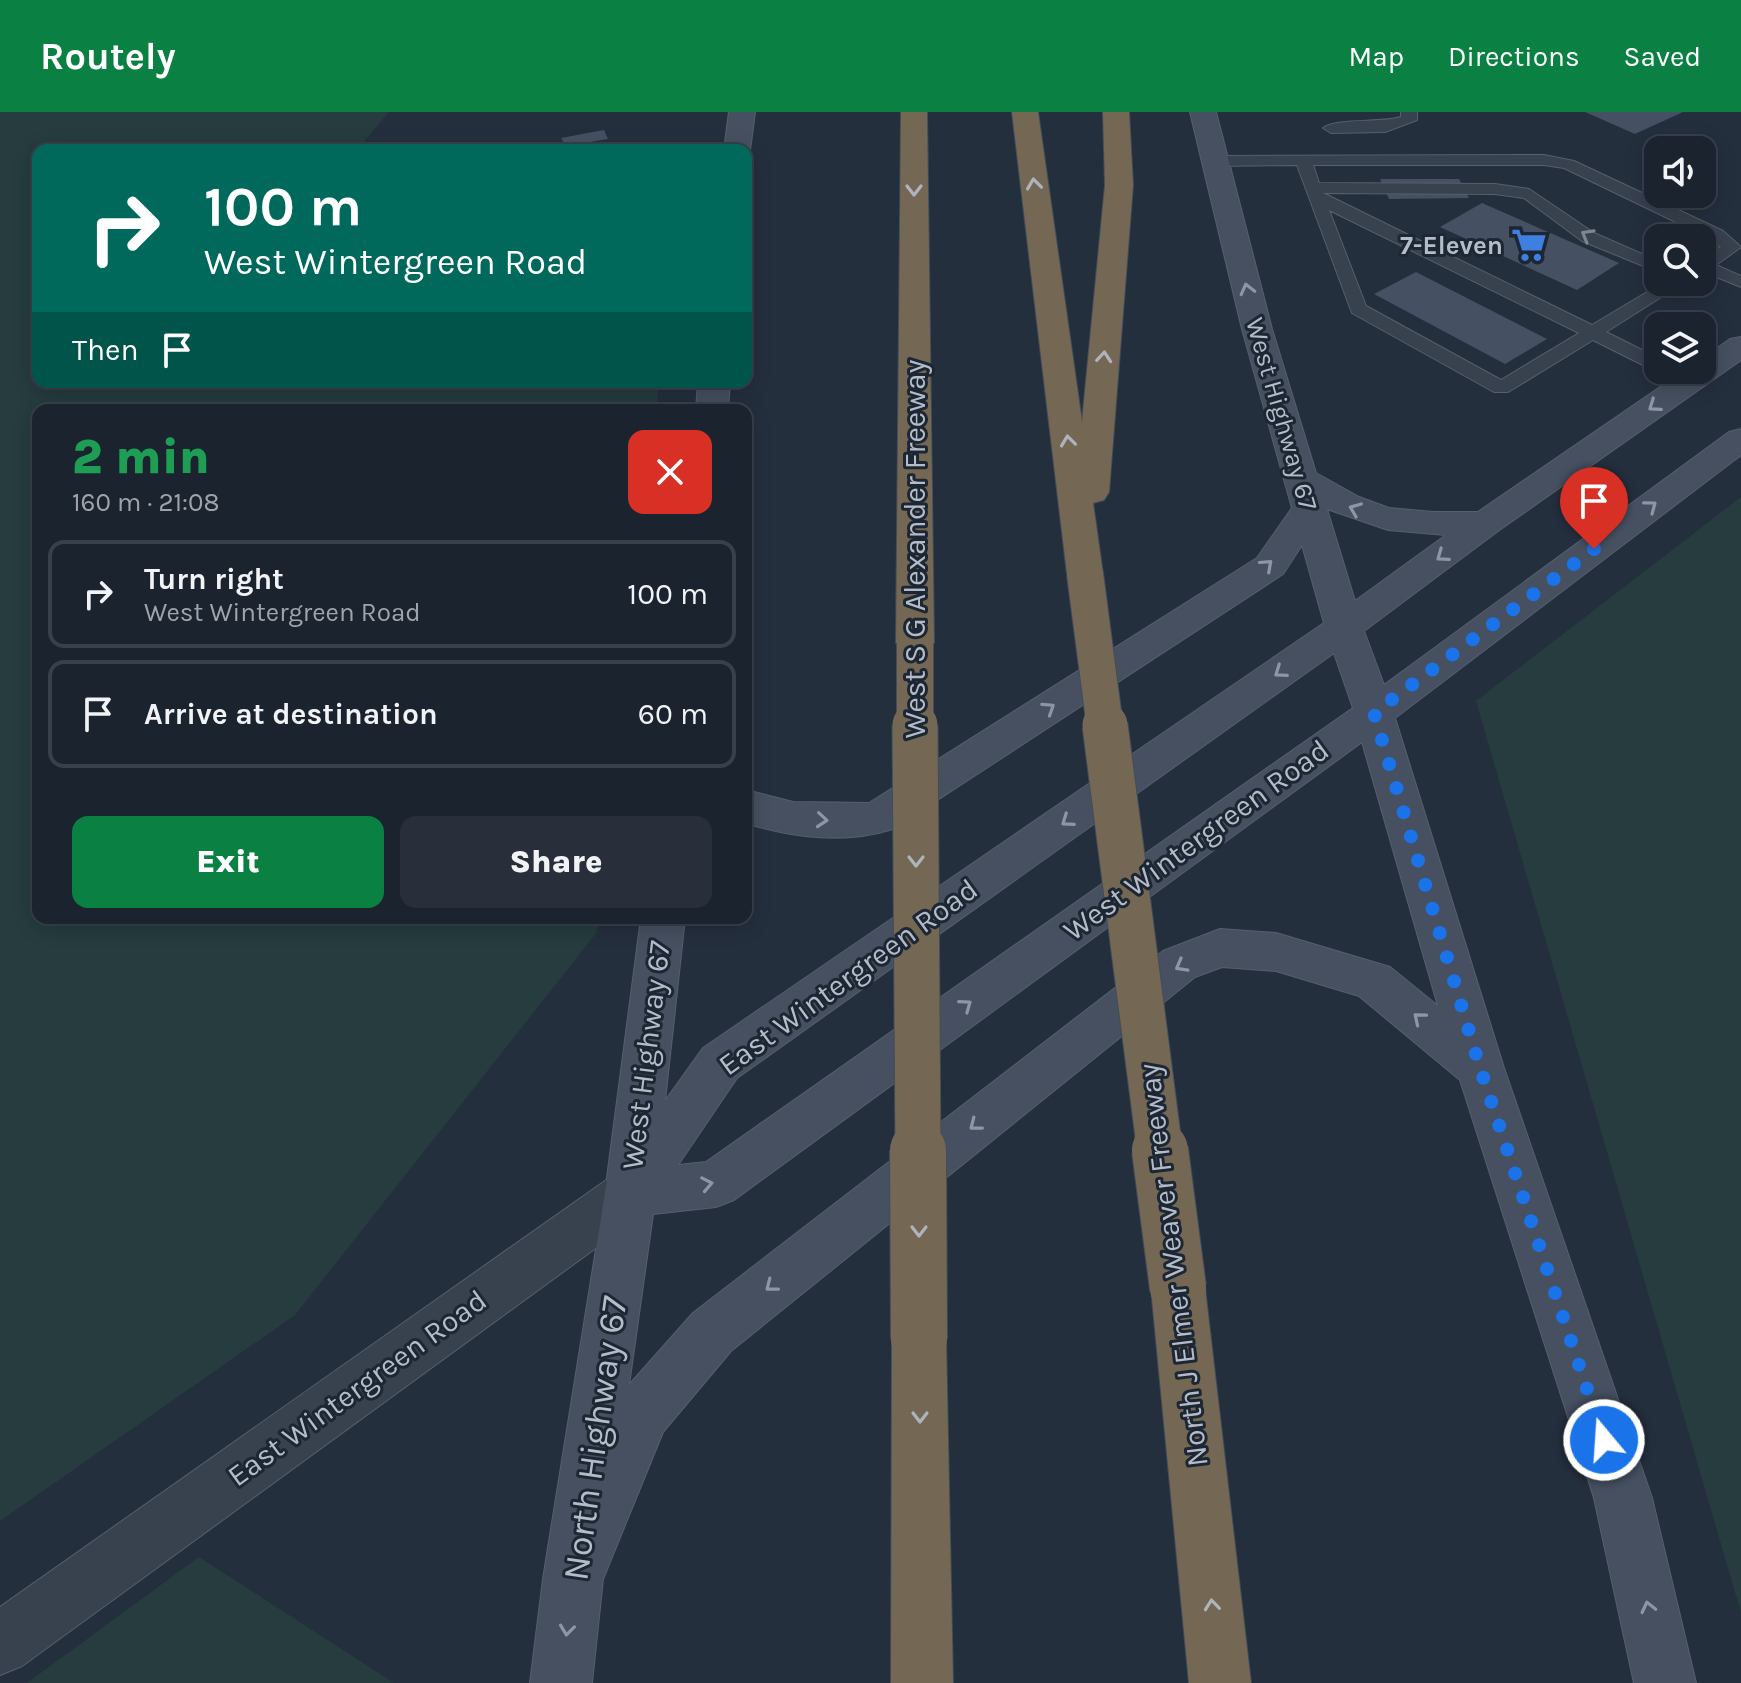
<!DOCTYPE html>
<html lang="en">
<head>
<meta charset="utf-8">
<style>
  :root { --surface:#1b232e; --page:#282f3a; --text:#f1f3f6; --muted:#a0a4aa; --line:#39404a; --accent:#0b8043 }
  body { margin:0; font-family:Karla,sans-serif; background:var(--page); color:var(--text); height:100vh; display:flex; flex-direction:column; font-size:30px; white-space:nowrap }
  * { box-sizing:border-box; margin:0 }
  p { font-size:26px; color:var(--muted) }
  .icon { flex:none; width:44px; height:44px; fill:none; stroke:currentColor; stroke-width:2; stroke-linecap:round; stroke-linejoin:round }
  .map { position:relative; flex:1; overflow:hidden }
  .drawer { position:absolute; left:32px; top:292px; width:720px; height:520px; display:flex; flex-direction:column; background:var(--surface); border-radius:16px; box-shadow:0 4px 20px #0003,0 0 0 2px var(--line) }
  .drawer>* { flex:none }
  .guide { position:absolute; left:32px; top:32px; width:720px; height:244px; border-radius:16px; box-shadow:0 4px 20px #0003,0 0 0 2px var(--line); background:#00695c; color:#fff; overflow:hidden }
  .buttons { position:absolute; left:1644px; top:24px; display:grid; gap:16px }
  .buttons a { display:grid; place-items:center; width:72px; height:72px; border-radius:16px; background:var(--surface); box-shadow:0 4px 20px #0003,0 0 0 2px var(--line); font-size:40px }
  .pin { position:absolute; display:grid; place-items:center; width:68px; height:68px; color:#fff; margin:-82px -34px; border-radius:50% 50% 50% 0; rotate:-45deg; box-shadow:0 0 8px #0007 }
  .pin .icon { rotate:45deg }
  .me { position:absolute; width:88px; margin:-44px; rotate:342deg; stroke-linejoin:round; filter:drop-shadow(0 0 6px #0008) }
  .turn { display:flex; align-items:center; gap:28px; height:168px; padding:0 40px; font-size:36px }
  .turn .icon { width:104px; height:104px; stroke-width:2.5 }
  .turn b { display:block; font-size:56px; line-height:68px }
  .then { display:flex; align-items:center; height:76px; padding:0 40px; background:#0003; gap:16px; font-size:30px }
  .round { display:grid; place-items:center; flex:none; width:84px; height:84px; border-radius:16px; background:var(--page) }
  .summary { display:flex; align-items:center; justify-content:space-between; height:136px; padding:0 40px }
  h1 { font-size:48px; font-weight:800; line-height:60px; color:#1e9e55 }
  .action { display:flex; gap:16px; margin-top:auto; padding:16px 40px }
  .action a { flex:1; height:92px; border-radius:16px; background:var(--accent); color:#fff; font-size:32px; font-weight:800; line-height:92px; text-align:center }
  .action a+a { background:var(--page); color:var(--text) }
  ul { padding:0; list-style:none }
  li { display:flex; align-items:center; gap:24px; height:108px; margin:0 16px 12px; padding:0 24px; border:4px solid var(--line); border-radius:16px }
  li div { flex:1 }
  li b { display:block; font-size:30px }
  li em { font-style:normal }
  header { display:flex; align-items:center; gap:48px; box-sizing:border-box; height:112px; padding:0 40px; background:var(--accent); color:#fff }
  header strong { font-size:38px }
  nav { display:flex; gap:44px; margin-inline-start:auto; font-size:28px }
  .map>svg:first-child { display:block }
</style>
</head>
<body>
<header>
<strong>Routely</strong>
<nav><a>Map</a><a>Directions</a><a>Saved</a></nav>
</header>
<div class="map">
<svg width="1741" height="1571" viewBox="0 0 1741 1571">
  <rect width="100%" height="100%" fill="#242f3e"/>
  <path fill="#263c3f" d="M 0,0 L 389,0 L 357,38 L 38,38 L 38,270 L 660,270 L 656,298 L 38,298 L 38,806 L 599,806 L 597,820 L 295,1203 L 0,1409 Z
    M 1741,385 L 1741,1501 L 1476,589 Z
    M 199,1445 L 394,1571 L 27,1571 Z"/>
  <path fill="#455162" d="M 1585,0 L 1683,0 L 1635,22 Z
    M 604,18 L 608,27 L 566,34 L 561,26 Z
    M 1380,67 L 1459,67 L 1469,86 L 1389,87 Z
    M 1482,91 L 1619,151 L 1577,178 L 1440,115 Z
    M 1416,160 L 1547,227 L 1505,252 L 1374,182 Z"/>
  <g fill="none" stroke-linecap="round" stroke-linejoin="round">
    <g stroke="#565f6c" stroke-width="2">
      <path id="service" d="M 1401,0 L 1417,0 L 1417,8 L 1385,20 L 1331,21 L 1323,16 C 1336,6 1381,11 1401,5 Z
        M 1544,43 L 1574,49 L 1723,119 L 1741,135 L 1716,153 L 1741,164 L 1741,175 L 1702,159 L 1702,146 L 1721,135 L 1711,127 L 1564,56 L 1544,53 L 1313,53 L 1319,71 L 1495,72 L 1529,77 L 1594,121 L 1658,149 L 1658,160 L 1582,129 L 1524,86 L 1495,82 L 1323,81 L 1592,213 L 1664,170 L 1685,170 L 1606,220 L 1658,246 L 1660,258 L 1651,257 L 1593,228 L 1508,280 L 1494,280 L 1352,201 L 1297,53 L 1215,54 L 1207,49 L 1215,44 ZM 1329,98 L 1579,221 L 1501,268 L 1366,194 Z"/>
    </g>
    <g stroke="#565f6c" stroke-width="2">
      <path id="tertiary" d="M 630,1057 L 648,1064 L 655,1081 L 648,1098 L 22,1554 L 0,1563 L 0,1495 L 612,1064 Z"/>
    </g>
    <g stroke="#565f6c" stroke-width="2">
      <path id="secondary" d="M 729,0 L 755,0 L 750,38 L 746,44 L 746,38 L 724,38 Z
        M 1190,0 L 1216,0 L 1272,217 L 1316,361 L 1359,385 L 1389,396 L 1433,400 L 1478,400 L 1685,258 L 1702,258 L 1702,247 L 1730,227 L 1741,225 L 1741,248 L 1498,419 L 1364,519 L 1384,573 L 1729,320 L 1741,317 L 1741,343 L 1395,606 L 1504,956 L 1652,1386 L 1696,1571 L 1634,1571 L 1594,1386 L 1460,968 L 1359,884 L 1276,859 L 1222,855 L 1195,865 L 731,1239 L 663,1320 L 603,1467 L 592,1571 L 530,1571 L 543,1467 L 605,1081 L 641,806 L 685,806 L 665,989 L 703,936 L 1324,511 L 1302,433 L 1283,462 L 893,717 C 846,732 792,726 746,711 L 746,678 L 793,690 L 869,691 L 1257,446 L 1292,396 L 1242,217 ZM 1327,397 L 1388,418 L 1446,423 L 1355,489 ZM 1334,541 L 1353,596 L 706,1050 L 678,1053 L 737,966 ZM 1362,630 L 1438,894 L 1390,855 L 1276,821 L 1220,817 L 1163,839 L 693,1201 L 629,1273 L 653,1102 L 716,1095 L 734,1088 Z
        M 698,270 L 730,270 L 728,298 L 696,298 Z"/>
    </g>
    <g stroke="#434c59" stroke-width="2">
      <path id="motorway" d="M 901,0 L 927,0 L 934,531 L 928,540 L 915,544 L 902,540 L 896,531 Z
        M 1012,0 L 1038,0 L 1082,310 L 1105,73 L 1103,0 L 1129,0 L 1133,73 L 1109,380 L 1104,388 L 1093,391 L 1103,462 L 1098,471 L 1085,474 L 1072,471 L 1067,462 Z
        M 1178,1150 L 1197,1158 L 1205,1176 L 1251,1571 L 1189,1571 L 1151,1176 L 1159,1158 Z
        M 919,1200 L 938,1208 L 946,1227 L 953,1571 L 891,1571 L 892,1227 L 900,1208 Z"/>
    </g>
    <use href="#service" fill="#38414e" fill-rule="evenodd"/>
    <use href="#tertiary" fill="#38414e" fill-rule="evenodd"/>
    <use href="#secondary" fill="#465061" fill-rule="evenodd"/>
    <use href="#motorway" fill="#746855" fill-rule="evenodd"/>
    <g stroke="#434c59" stroke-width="38" stroke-linecap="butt">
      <path id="motorway-bridge-far2" d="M 1085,462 L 1105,615
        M 915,531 L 915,615"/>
    </g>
    <g stroke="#434c59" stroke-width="47" stroke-linecap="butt">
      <path id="motorway-bridge-far1" d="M 915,613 L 918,1040
        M 1105,613 L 1160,1040"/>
    </g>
    <g stroke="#434c59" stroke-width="58" stroke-linecap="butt">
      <path id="motorway-bridge" d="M 918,1038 L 919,1227
        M 1160,1038 L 1178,1176"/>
    </g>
    <use href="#motorway-bridge-far2" stroke="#746855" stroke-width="36"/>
    <use href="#motorway-bridge-far1" stroke="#746855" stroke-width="45"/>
    <use href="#motorway-bridge" stroke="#746855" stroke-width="56"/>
  </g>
  <defs><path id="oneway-chevron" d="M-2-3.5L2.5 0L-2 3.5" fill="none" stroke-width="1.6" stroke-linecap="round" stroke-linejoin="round" transform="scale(2)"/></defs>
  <g stroke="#aeb4bd">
    <use href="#oneway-chevron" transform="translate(1034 72) rotate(-97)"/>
    <use href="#oneway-chevron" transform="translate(914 78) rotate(90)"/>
    <use href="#oneway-chevron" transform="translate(1104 245) rotate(-85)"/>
    <use href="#oneway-chevron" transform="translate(1068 329) rotate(-97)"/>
    <use href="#oneway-chevron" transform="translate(916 749) rotate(90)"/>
    <use href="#oneway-chevron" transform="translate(919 1119) rotate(90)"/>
    <use href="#oneway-chevron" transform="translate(920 1305) rotate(90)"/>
    <use href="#oneway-chevron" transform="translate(1212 1493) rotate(-96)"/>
  </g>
  <use stroke="#7c8592" href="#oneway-chevron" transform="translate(1587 123) rotate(-150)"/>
  <g stroke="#8e96a5">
    <use href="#oneway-chevron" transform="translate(1247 177) rotate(-104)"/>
    <use href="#oneway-chevron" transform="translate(1654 294) rotate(145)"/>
    <use href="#oneway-chevron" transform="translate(1651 394) rotate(-37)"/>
    <use href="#oneway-chevron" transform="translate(1355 397) rotate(-158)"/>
    <use href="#oneway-chevron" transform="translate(1442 444) rotate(144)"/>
    <use href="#oneway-chevron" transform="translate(1267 453) rotate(-42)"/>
    <use href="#oneway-chevron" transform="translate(1280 560) rotate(145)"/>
    <use href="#oneway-chevron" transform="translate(1049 596) rotate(-33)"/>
    <use href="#oneway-chevron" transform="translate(822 708) rotate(5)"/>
    <use href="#oneway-chevron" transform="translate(1067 709) rotate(145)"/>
    <use href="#oneway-chevron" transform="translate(1181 854) rotate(151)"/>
    <use href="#oneway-chevron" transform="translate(966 893) rotate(-36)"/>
    <use href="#oneway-chevron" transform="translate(1419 906) rotate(-140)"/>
    <use href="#oneway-chevron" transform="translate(975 1013) rotate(142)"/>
    <use href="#oneway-chevron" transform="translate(707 1072) rotate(-11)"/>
    <use href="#oneway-chevron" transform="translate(771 1174) rotate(142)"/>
    <use href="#oneway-chevron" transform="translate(1648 1495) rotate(-103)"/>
    <use href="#oneway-chevron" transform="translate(567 1518) rotate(97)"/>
  </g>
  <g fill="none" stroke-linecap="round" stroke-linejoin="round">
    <path stroke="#1a73e8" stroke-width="14" stroke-dasharray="0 25.2" d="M 1594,437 L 1374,601 L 1480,956 L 1604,1328"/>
  </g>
  <defs>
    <g id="supermarket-bare" transform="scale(2.76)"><path d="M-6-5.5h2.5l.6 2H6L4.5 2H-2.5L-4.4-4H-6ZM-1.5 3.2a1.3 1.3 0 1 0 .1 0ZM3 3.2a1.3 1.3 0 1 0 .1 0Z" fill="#3f7fe0" stroke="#1d2633" stroke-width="2.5" paint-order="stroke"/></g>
  </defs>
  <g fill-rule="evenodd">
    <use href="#supermarket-bare" x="1529" y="133"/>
  </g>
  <g text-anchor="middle" stroke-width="6" stroke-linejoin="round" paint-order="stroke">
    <g font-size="26" font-weight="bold" fill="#b4bcc9" stroke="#1d2633" text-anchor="end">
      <text x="1503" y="142">7-Eleven</text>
    </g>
    <g font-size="26" fill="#b4bcc9" stroke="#1d2633">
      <text transform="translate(1282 302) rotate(74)" y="9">West Highway 67</text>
    </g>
    <g font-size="30" fill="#b4bcc9" stroke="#1d2633">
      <text transform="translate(915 437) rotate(-90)" y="10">West S G Alexander Freeway</text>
      <text transform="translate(1196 728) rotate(-36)" y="10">West Wintergreen Road</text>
      <text transform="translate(848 865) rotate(-36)" y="10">East Wintergreen Road</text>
      <text transform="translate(646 943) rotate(-83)" y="10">West Highway 67</text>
      <text transform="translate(1173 1153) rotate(-97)" y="10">North J Elmer Weaver Freeway</text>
      <text transform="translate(357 1276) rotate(-36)" y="10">East Wintergreen Road</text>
    </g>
    <g font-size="36" fill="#b4bcc9" stroke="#1d2633">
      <text transform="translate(594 1326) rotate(-82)" y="13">North Highway 67</text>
    </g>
  </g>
</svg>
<div class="buttons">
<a><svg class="icon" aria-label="sound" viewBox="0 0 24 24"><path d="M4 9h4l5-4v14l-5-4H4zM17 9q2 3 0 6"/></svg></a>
<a><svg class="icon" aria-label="search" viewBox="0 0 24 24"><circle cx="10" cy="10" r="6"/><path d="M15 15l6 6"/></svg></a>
<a><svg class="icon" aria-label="layers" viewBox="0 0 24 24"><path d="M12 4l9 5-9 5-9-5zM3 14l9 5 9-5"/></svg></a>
</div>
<div class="pin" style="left:1594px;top:437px;background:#d93025"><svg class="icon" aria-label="arrive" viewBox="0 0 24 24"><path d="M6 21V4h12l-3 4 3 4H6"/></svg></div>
<svg class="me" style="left:1604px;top:1328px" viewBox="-20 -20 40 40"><circle r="17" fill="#1a73e8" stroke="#fff" stroke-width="3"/><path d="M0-11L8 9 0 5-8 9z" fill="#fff"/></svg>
<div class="guide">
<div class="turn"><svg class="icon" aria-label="right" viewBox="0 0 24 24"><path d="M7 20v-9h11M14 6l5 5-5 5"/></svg><div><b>100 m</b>West Wintergreen Road</div></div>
<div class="then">Then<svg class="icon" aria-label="arrive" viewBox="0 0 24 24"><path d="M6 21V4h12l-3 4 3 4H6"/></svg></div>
</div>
<section class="drawer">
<div class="summary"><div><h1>2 min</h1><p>160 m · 21:08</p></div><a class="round" style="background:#d93025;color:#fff"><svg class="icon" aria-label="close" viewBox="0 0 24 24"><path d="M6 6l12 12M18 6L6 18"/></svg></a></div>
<ul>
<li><svg class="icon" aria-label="right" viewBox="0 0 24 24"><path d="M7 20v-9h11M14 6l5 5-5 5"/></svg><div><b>Turn right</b><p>West Wintergreen Road</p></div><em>100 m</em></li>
<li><svg class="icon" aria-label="arrive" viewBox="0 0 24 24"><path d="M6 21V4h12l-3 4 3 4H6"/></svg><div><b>Arrive at destination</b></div><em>60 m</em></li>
</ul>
<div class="action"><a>Exit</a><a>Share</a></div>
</section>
</div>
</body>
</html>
